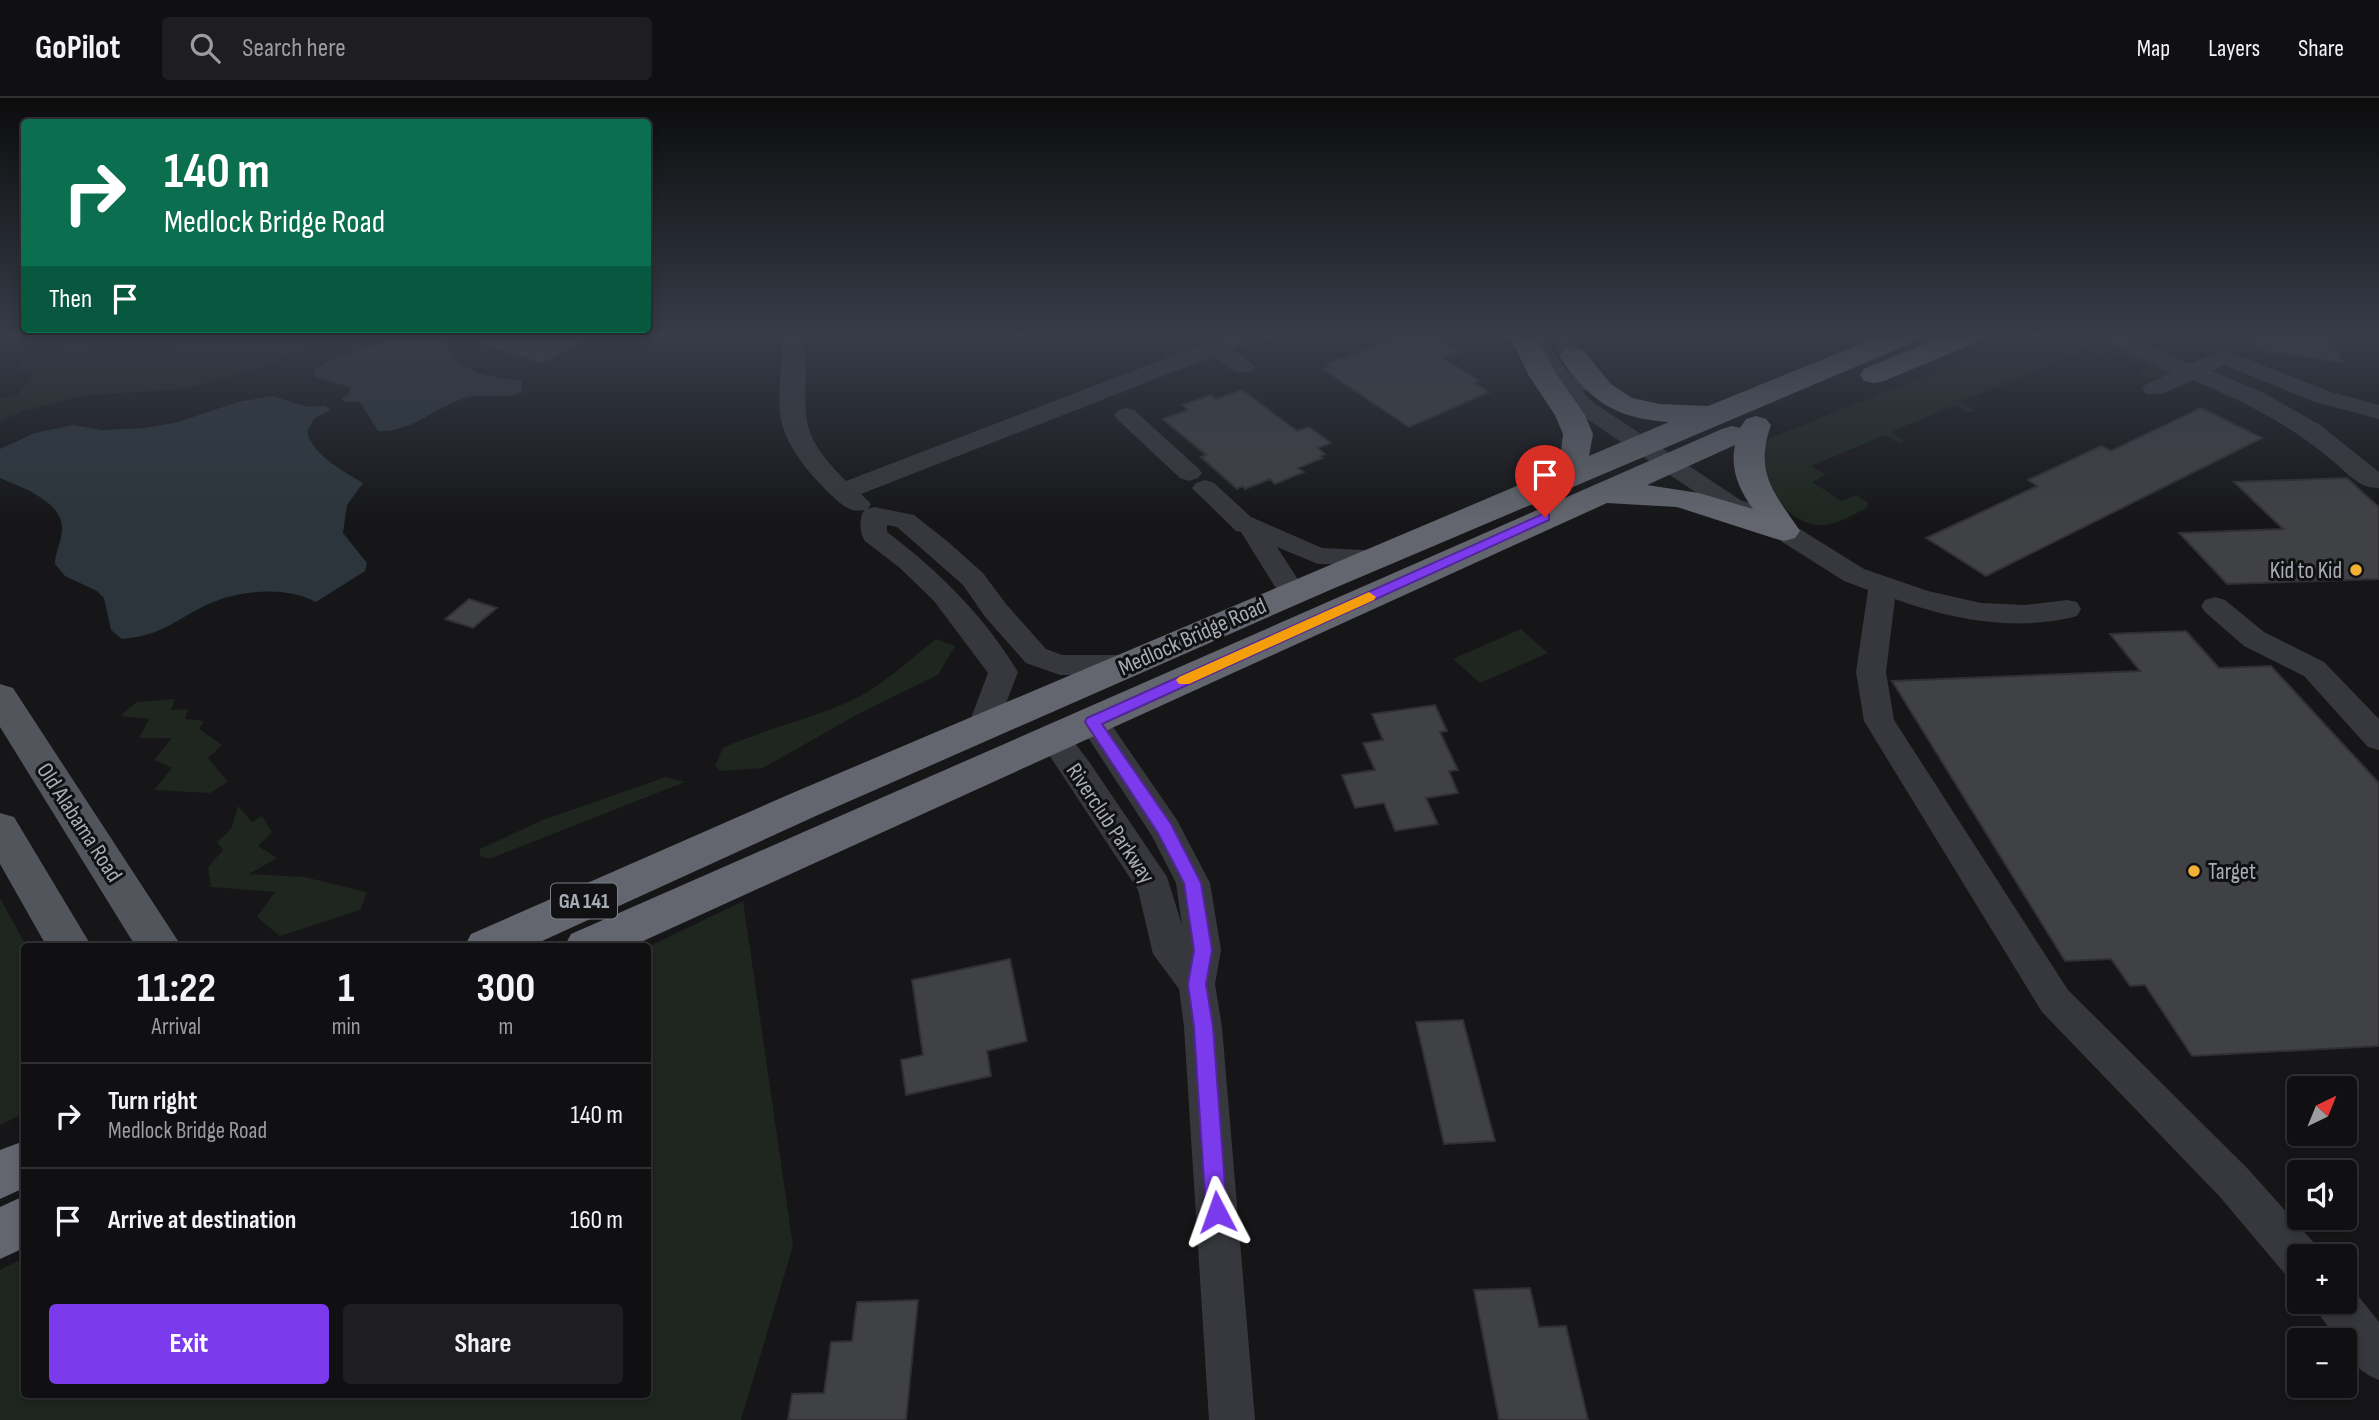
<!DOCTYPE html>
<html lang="en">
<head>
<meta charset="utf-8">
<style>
  :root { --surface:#101012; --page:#1e1e20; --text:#f1f3f6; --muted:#9c9d9f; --line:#303032; --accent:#7c3aed }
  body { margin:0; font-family:"Sofia Sans Condensed",sans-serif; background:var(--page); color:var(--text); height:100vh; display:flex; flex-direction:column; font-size:26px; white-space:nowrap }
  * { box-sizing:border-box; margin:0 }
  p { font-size:23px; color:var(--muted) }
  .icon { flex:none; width:38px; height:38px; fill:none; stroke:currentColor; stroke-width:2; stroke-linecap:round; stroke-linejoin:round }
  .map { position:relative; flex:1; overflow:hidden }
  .details { position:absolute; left:21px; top:845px; width:630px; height:455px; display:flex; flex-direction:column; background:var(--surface); border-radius:7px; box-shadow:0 4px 10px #0003,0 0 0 2px var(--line) }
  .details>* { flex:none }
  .top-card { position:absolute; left:21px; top:21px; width:630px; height:214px; border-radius:7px; box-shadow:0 4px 10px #0003,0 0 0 2px var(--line); background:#0b6e4f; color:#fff; overflow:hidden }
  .needle { width:46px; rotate:43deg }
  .controls { position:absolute; left:2287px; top:978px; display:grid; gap:14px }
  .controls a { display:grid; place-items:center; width:70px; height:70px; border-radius:7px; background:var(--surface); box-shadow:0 4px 10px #0003,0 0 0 2px var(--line); font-size:35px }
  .pin { position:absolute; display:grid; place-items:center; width:60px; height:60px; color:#fff; margin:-72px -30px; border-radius:50% 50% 50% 0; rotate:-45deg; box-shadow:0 0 7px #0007 }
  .pin .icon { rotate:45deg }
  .me { position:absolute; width:77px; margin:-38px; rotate:356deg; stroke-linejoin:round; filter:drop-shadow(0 0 5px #0008) }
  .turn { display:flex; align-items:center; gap:24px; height:147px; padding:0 28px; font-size:32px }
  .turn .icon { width:91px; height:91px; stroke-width:2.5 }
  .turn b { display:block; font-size:49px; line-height:60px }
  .then { display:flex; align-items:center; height:66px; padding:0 28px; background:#0003; gap:14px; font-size:26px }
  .eta { display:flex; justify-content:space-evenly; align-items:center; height:119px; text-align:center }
  .eta b { font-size:42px; font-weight:700; line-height:49px }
  .button { display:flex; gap:14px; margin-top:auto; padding:14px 28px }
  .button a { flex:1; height:80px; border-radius:7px; background:var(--accent); color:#fff; font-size:28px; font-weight:700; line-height:80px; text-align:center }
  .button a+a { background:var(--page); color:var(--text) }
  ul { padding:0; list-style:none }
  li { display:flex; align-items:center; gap:21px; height:105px; padding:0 28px; border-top:2px solid var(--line) }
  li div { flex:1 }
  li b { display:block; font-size:26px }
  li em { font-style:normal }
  header { display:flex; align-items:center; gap:42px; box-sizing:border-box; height:98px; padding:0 35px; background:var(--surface); border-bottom:2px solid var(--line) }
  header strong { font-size:33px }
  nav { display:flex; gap:38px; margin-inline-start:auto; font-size:24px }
  .search { width:490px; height:63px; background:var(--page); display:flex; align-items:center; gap:18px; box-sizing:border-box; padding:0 24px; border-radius:7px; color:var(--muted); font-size:26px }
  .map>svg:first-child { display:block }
</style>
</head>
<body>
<header>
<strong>GoPilot</strong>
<div class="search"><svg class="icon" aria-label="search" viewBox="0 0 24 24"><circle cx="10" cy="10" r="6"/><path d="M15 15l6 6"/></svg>Search here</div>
<nav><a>Map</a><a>Layers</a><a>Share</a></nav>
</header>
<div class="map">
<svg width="2379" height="1322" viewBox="0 0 2379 1322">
  <rect width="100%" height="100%" fill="#161618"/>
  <path fill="#1e261f" d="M 252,239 L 318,239 L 275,265 L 187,291 L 88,297 L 23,313 L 0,323 L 0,301 L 18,296 L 35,273 L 16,271 L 23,263 L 84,249 L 111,263 L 148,259 Z
    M 2020,239 L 2108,239 L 2171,272 L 2170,276 C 2156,281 2150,281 2135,274 L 2146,269 L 2112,254 L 2102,258 L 2087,251 L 1961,304 L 1976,313 L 1970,315 L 1954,307 L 1891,334 L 1905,343 L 1900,345 L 1885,337 L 1811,368 L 1826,377 L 1812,384 L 1842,403 L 1857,397 L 1868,405 L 1867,410 C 1856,415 1843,423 1831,426 C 1790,435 1767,388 1754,358 L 1771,340 Z
    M 1521,531 L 1548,555 L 1480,585 L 1453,561 Z
    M 936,541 L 955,548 L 938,577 L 860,615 L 763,670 L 721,673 L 715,668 L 723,650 C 763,632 806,622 846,605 C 879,591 908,563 936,541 Z
    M 175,601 L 171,612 L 188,611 L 185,621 L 204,623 L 199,631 L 222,647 L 208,660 L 228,684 L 210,695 L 154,692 L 172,670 L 154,662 L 172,640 L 139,640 L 149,621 L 120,618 L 137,604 Z
    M 666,679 L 685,684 L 489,761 L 480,758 L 480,751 L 543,722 Z
    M 238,708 L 252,724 L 262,718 L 272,734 L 258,748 L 277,760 L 249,776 L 304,779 L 367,794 L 360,812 L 280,838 L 257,819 L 275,794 L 211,789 L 208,769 L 223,752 L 217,744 L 231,731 Z
    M 0,800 L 27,849 L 24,849 L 24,1015 L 0,1027 Z
    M 743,803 L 793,1148 L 741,1322 L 0,1322 L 0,1172 L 24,1160 L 24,1297 L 648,1297 L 648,849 Z"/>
  <path fill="#2c353c" d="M 387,239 L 446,239 L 446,249 C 463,277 492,280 522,282 L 522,294 C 504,302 487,295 469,299 C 435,307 416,334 378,333 L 360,304 L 346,304 L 341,301 L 348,297 L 351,289 L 315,279 L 314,273 C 335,255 366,256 387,239 Z
    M 272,298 L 308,309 L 325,308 L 331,312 L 315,320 L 307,333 C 312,357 343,373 363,385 L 347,407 L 343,435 L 367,465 L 365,473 L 316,504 C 286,488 242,492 211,505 C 176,520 166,537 122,541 L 111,532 L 104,500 L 97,493 L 65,478 L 55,466 C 55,454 63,440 62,429 C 60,402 21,389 0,380 L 0,351 L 35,335 L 73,327 L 102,332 L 144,330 L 178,324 L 238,304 Z"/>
  <path fill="#404145" stroke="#303034" stroke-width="2" d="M 476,239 L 588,239 L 542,265 L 476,243 Z
    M 1395,239 L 1434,239 L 1458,254 L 1442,260 L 1480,283 L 1475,285 L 1489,294 L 1409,329 L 1323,271 L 1331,268 L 1328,266 Z
    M 2258,239 L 2329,239 L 2343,264 L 2257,252 Z
    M 1242,292 L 1297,333 L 1309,329 L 1331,345 L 1318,350 L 1325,356 L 1321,358 L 1323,360 L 1298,370 L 1304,374 L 1275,386 L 1270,381 L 1245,391 L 1242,388 L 1237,391 L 1201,359 L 1206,357 L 1163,321 L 1188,312 L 1183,307 L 1211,297 L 1216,301 Z
    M 2201,310 L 2262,340 L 1986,478 L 1926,440 L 2037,388 L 2028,382 L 2101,348 L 2111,353 Z
    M 2347,380 L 2379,409 L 2379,481 L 2227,486 L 2179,435 L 2283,431 L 2234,384 Z
    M 469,501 L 497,510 L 473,530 L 445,521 Z
    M 2186,533 L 2219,570 L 2271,568 L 2379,685 L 2379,948 L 2192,958 L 2145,887 L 2130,888 L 2111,861 L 2065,863 L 1892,583 L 2140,573 L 2110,536 Z
    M 1435,607 L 1447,633 L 1440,634 L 1458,672 L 1449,673 L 1458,695 L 1426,700 L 1438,726 L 1395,733 L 1384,705 L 1355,710 L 1342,677 L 1375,672 L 1363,645 L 1383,642 L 1372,616 Z
    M 1010,861 L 1027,943 L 987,953 L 991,978 L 906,997 L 901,962 L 923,957 L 912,882 Z
    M 1463,922 L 1495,1043 L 1444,1046 L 1416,924 Z
    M 1530,1190 L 1539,1229 L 1566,1228 L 1588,1322 L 1499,1322 L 1474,1192 Z
    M 918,1202 L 906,1322 L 788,1322 L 792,1296 L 824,1295 L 831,1244 L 852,1243 L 857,1204 Z"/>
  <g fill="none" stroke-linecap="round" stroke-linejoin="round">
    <path fill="#37383d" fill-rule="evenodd" d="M 781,239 L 803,239 C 814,310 785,323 846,383 L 1221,239 L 1253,239 L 1250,244 L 1233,250 L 1255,269 L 1252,274 L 1236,274 L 1214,258 L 861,396 L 871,406 L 868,411 L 874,409 L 914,417 L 947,443 L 983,475 L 1006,506 L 1046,551 L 1062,557 L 1125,557 L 1135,560 L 1140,567 L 1135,574 L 1125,577 L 1060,577 L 1026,565 L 986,520 L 963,487 L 897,429 L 887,427 L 887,434 C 938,472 985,519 1018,574 L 994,636 L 983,639 L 972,636 L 968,628 L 988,575 L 934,503 L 900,470 L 865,443 C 859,435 859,420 864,412 C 849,416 838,403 828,394 C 807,373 784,346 780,316 C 777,290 784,265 781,239 Z
      M 1526,239 L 1544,239 L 1573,282 L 1550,239 L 1572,239 L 1599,287 L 1595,292 L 1582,293 L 1594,305 L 1742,403 L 1761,407 L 1864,471 L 1928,493 L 1981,505 L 2025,507 L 2067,502 L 2077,504 L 2081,511 L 2077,518 C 2017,534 1952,522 1895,501 L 1886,574 L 1894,622 L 2068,892 L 2248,1071 L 2315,1146 L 2320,1158 L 2300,1158 L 2300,1182 L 2285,1176 L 2220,1099 L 2042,914 L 1864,623 L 1856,574 L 1868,492 L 1844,483 L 1743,419 L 1725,414 L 1578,315 L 1560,297 L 1524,243 Z
      M 2103,239 L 2132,239 L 2189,266 L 2224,252 L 2331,294 L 2379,307 L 2379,321 L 2315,304 L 2224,267 L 2212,273 L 2264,295 L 2320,327 L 2379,374 L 2379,390 C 2359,390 2348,376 2334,364 C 2291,327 2245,304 2193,282 L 2162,296 L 2146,296 L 2142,291 L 2146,286 L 2171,275 L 2106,244 Z
      M 1126,310 L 1134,312 L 1198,370 L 1202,375 L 1198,380 L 1189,383 L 1180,380 L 1118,322 L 1114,317 L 1118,312 Z
      M 1205,382 L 1214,385 L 1251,419 L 1322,450 L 1384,453 L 1387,459 L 1384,465 L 1374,467 L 1318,466 L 1277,449 L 1306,494 L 1302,500 L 1292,503 L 1282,500 L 1241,434 L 1236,433 L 1192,390 L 1196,385 Z
      M 2215,499 L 2225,502 L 2264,534 L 2324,564 L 2379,621 L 2379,652 L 2368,649 L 2304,578 L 2244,548 L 2205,514 L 2201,508 L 2205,502 Z
      M 1093,613 L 1104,616 L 1177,722 L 1210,785 L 1221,852 L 1215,886 L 1222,929 L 1255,1322 L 1209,1322 L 1184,929 L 1179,891 L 1153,856 L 1138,792 L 1038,640 L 1043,632 L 1054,629 L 1065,632 L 1090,665 L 1167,779 L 1182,827 L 1176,785 L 1152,738 L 1078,624 L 1082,616 Z
      M 2345,1186 L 2351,1189 L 2379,1224 L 2379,1282 C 2363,1276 2345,1262 2345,1242 L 2338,1242 L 2321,1219 L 2314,1204 L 2345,1204 Z"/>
    <path fill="#53555c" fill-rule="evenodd" d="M 0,586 L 13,590 L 182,849 L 136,849 L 0,629 Z
      M 0,715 L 14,719 L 92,849 L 47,849 L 0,766 Z"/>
    <path fill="#63666e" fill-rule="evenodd" d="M 1510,239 L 1537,239 L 1557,277 L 1585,317 L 1593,336 L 1589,358 L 1669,324 C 1615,321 1589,302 1559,258 L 1563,252 L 1573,250 L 1583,252 L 1611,286 L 1632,300 L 1660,306 L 1708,308 L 1878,239 L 1915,239 L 1912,245 L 1330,492 L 818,717 L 529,849 L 464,849 L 471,836 L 790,696 L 1552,373 L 1561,353 L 1563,336 L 1555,317 L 1529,278 Z
      M 1941,239 L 1978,239 L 1975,245 L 1884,283 L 1874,285 L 1864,283 L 1860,277 L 1864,271 Z
      M 1756,318 L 1766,321 L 1771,327 C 1754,376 1774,394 1800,433 L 1795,440 L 1784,443 L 1773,440 L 1677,409 L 1607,405 L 630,849 L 564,849 L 571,836 L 1722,331 L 1732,328 L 1740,330 L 1746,321 ZM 1735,347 C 1730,372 1739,391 1753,411 L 1699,395 L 1647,387 Z
      M 24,1043 L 24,1090 L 0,1101 L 0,1052 Z
      M 24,1098 L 24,1150 L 0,1161 L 0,1109 Z"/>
  </g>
  <linearGradient id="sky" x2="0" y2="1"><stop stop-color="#0c0c0d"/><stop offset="0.56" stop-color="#363c48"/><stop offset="1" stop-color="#363c48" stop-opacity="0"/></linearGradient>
  <rect width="2379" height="424" fill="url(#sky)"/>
  <path fill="#7c3aed" stroke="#51269a" stroke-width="2" d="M 1545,415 L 1549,416 L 1549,422 L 1102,626 L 1171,726 L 1201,785 L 1212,852 L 1206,886 L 1213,929 L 1227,1114 L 1224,1121 L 1217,1124 L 1209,1121 L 1206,1114 L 1194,929 L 1188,886 L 1194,852 L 1184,785 L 1158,735 L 1085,624 L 1087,620 Z"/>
  <path fill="#f59e0b" d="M 1369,494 L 1376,499 L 1374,502 L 1189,586 L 1179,586 L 1176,582 L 1179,579 Z"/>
  <g fill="#f2b134" stroke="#111113" stroke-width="2.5">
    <circle cx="2356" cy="472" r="7"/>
    <circle cx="2194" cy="773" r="7"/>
  </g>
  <g text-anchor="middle" stroke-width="6" stroke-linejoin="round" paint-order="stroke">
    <rect fill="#111113" stroke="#7b7e86" stroke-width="2" x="551" y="785.5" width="66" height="35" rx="5"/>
    <g font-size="21" font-weight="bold" fill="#a8adb8">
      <text x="584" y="810">GA 141</text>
    </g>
    <g font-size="23" fill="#a8adb8" stroke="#111113" text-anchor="end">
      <text x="2342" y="480">Kid to Kid</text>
      <text x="2208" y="781" text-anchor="start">Target</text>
    </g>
    <g font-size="23" fill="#a8adb8" stroke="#111113">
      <text transform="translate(1192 538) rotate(-24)" y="8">Medlock Bridge Road</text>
      <text transform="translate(80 724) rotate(57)" y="8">Old Alabama Road</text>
      <text transform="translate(1111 725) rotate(56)" y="8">Riverclub Parkway</text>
    </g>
  </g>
</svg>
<div class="controls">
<a><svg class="needle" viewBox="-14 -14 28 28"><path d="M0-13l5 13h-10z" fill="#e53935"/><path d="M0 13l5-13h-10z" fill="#9c9d9f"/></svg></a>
<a><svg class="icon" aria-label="sound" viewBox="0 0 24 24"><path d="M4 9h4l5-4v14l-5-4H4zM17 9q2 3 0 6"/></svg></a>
<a>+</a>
<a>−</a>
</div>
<div class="pin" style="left:1545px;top:419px;background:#d93025"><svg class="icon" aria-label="arrive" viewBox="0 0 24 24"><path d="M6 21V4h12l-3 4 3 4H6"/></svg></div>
<svg class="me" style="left:1217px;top:1114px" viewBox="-20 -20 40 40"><path d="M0-17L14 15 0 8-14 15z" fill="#7c3aed" stroke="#fff" stroke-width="4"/></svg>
<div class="top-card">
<div class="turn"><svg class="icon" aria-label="right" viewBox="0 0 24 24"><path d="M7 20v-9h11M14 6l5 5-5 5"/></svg><div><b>140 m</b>Medlock Bridge Road</div></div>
<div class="then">Then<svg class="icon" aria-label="arrive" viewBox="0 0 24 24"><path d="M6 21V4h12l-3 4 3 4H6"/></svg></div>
</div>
<section class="details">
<div class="eta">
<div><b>11:22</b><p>Arrival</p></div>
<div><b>1</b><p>min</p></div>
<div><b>300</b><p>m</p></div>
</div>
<ul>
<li><svg class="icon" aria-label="right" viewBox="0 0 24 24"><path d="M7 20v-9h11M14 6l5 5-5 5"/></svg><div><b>Turn right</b><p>Medlock Bridge Road</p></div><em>140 m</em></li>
<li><svg class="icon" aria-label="arrive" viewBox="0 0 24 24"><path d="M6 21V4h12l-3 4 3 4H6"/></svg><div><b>Arrive at destination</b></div><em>160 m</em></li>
</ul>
<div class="button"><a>Exit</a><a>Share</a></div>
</section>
</div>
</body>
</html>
